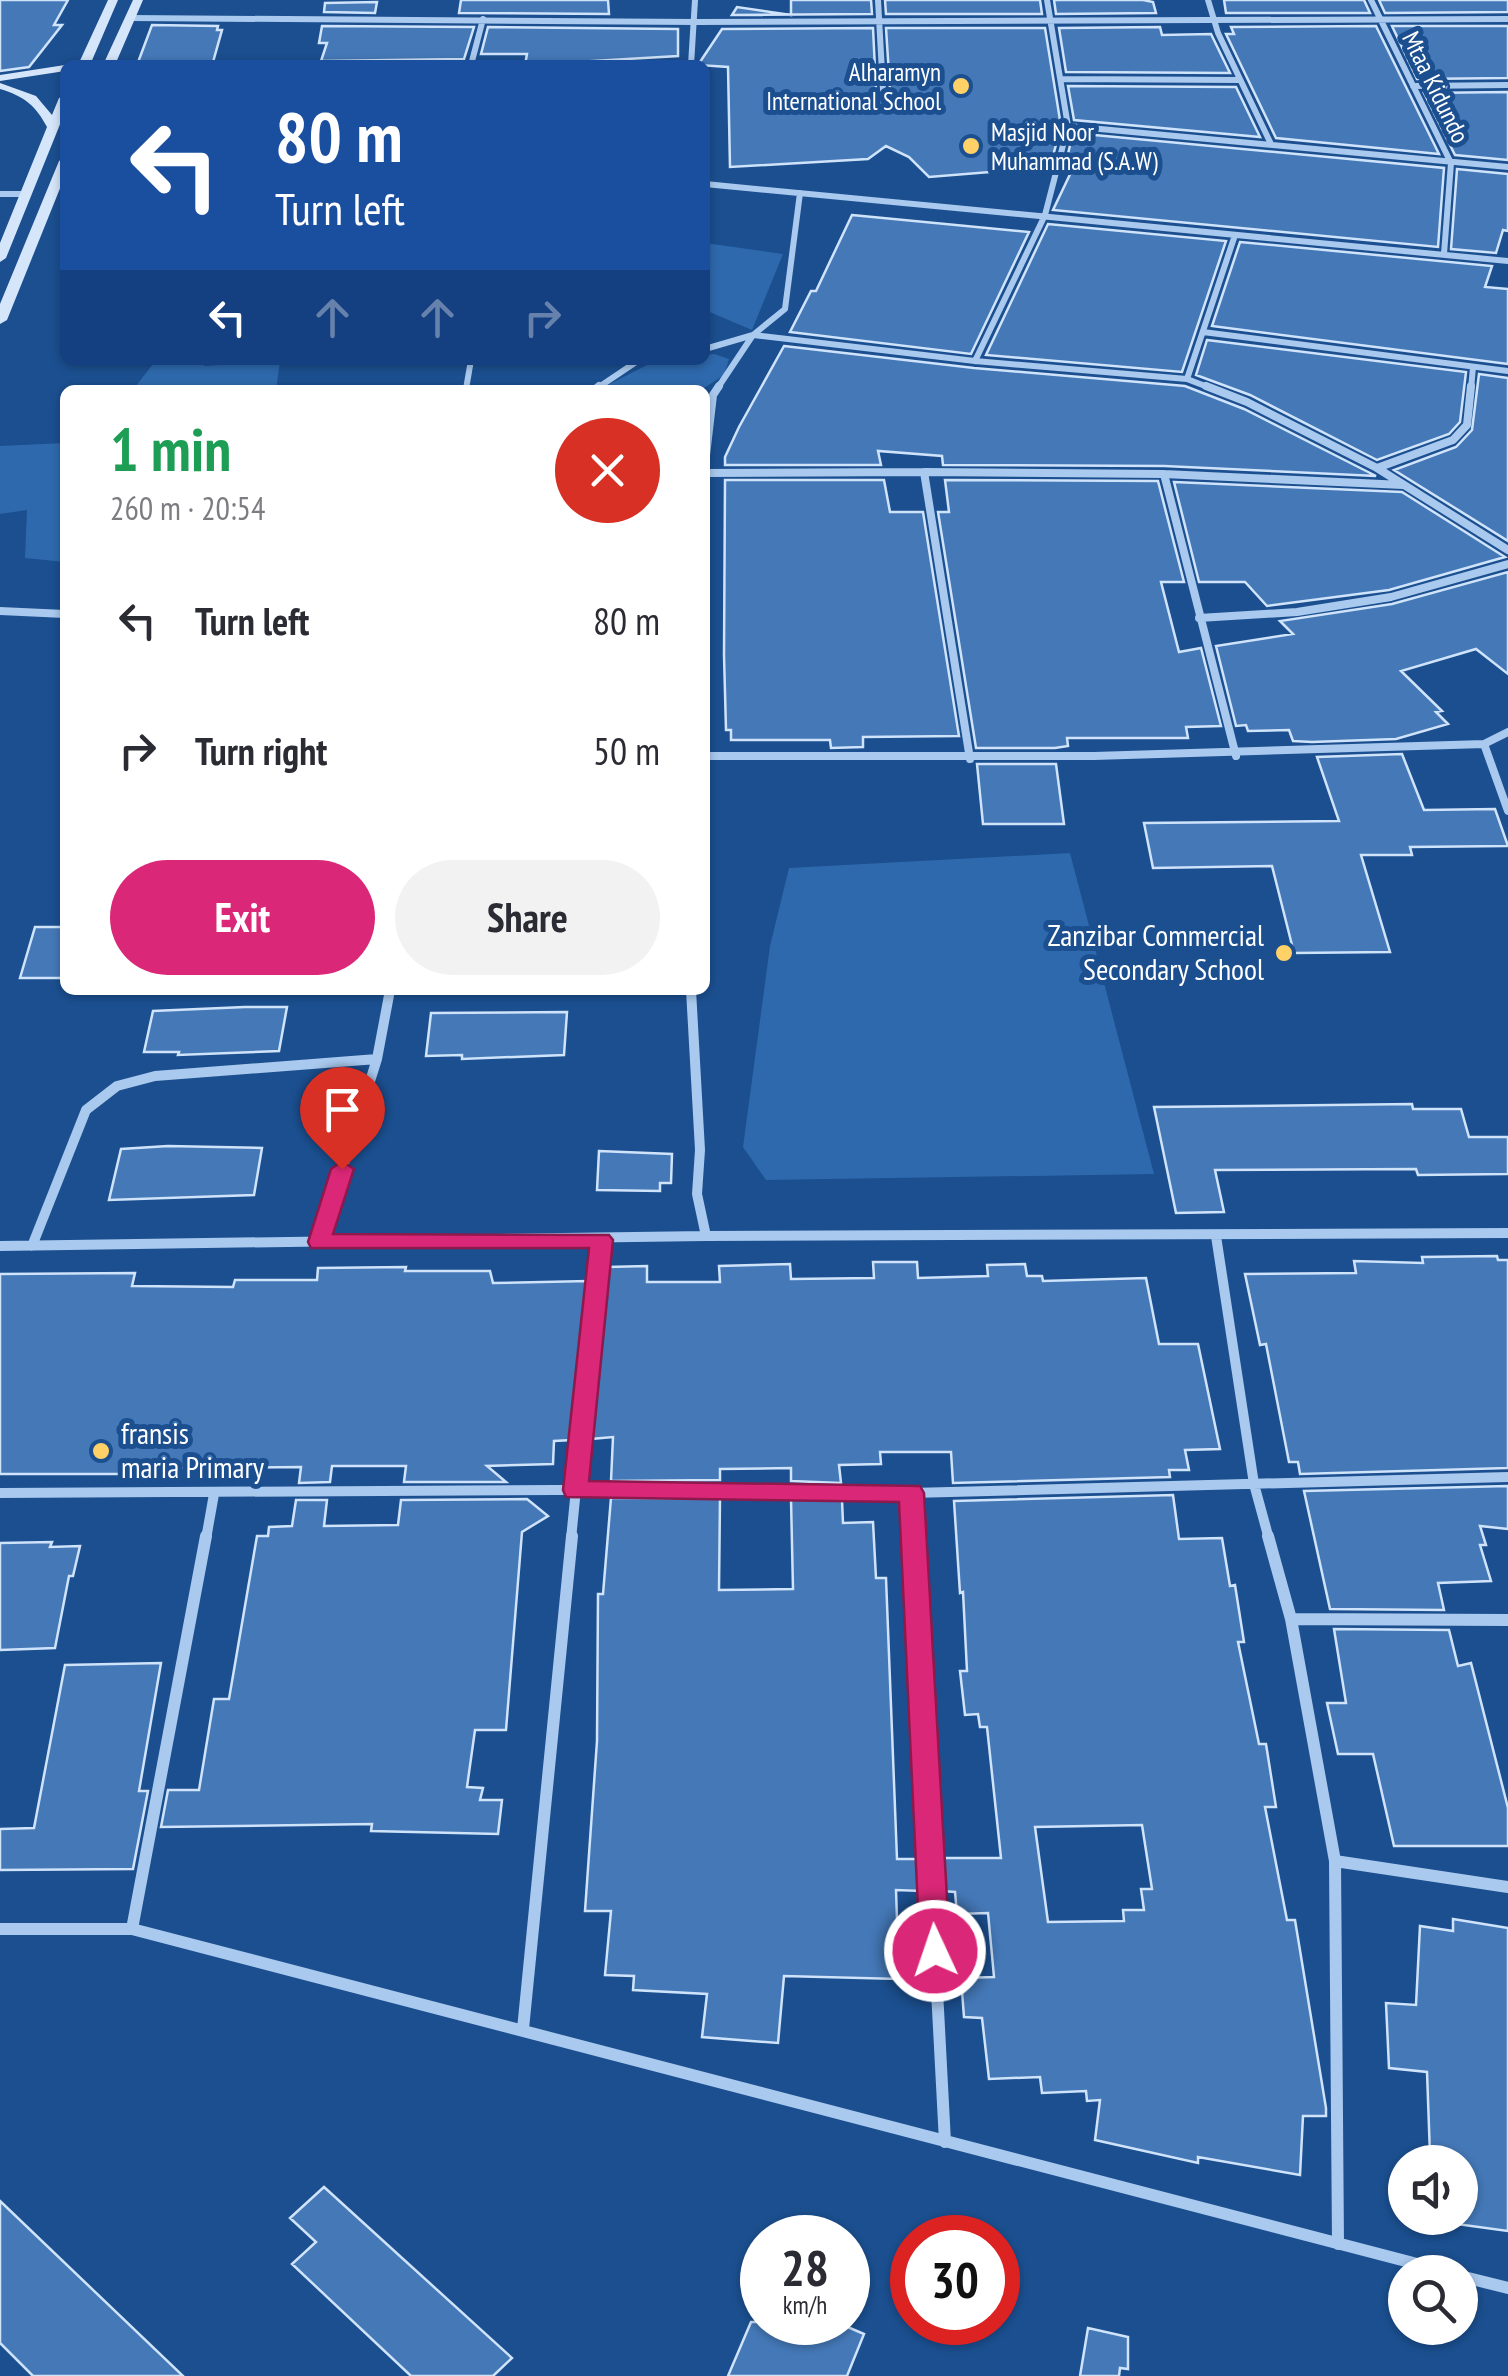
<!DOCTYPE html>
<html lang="en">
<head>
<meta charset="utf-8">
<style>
  :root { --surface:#fff; --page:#f2f2f3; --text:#2b2b33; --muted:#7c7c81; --accent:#db2777 }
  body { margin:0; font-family:"PT Sans Narrow",sans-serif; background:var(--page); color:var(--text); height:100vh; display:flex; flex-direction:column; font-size:38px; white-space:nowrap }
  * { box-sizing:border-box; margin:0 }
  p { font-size:32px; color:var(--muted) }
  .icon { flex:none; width:55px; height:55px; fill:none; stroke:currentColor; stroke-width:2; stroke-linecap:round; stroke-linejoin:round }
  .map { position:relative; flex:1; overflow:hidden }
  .sheet { position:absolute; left:60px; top:385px; width:650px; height:610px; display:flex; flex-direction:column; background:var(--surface); border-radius:15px; box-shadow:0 2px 8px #0004 }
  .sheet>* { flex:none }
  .top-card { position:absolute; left:60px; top:60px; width:650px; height:305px; border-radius:15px; box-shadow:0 2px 8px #0004; background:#1a4fa0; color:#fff; overflow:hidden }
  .buttons { position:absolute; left:1388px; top:2145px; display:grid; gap:20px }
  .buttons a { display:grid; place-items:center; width:90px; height:90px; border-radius:50%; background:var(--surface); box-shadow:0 2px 8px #0004; font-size:50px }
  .speed { position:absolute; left:740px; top:2215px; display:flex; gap:20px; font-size:50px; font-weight:700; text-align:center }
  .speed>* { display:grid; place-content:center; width:130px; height:130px; border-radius:50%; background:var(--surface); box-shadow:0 2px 8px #0004; line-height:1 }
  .speed small { font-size:25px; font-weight:400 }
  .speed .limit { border:15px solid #d22; background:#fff; color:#111 }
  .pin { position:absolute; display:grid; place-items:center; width:85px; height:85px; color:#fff; margin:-102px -42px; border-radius:50% 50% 50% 0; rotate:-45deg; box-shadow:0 0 10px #0007 }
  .pin .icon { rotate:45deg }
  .me { position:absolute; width:110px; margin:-55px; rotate:357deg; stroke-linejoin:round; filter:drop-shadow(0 0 8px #0008) }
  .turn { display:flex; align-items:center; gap:35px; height:210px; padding:0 50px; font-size:45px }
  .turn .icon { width:130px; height:130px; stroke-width:2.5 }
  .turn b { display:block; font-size:70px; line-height:85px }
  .lanes { display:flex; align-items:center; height:95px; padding:0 50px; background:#0003; justify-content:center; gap:50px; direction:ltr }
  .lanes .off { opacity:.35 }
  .round { display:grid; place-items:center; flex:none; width:105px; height:105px; border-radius:52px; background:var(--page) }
  .headline { display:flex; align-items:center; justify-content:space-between; height:170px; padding:0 50px }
  h1 { font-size:60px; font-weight:700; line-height:75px; color:#1e9e55 }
  .cta { display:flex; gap:20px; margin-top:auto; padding:20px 50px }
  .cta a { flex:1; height:115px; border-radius:60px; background:var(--accent); color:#fff; font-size:40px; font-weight:700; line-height:115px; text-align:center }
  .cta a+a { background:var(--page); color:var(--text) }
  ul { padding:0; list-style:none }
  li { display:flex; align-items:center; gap:30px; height:130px; padding:0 50px }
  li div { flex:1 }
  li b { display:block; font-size:38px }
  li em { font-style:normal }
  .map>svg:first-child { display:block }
</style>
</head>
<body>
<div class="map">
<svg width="1508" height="2376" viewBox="0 0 1508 2376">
  <rect width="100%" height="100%" fill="#1b4f8f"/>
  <path fill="#2e69ad" d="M 705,243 L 783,254 L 752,330 L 705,310 Z
    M 714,354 L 729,359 L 724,375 L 701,390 L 598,390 L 649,364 L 705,360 L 705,355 Z
    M 156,360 L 202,360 L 204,366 L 280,361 L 276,390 L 146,390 L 136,386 Z
    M 65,443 L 65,562 L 25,558 L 27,510 L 0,514 L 0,446 Z
    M 1070,853 L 1154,1174 L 766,1180 L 743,1147 L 770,946 L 789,868 Z"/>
  <path fill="#4478b7" stroke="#cfe3fa" stroke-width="2.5" fill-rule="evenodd" d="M 0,0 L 68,0 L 54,25 L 62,25 L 29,67 L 0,71 Z
    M 461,0 L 608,0 L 609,14 L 459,13 Z
    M 791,0 L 871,0 L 872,14 L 732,15 L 737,7 L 791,15 Z
    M 885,0 L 1040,0 L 1042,14 L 886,14 Z
    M 1054,0 L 1143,0 L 1153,2 L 1156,13 L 1056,14 Z
    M 1224,0 L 1364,0 L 1370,13 L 1226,13 Z
    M 1379,0 L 1508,0 L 1508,12 L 1385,13 Z
    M 377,2 L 375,13 L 324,12 L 325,3 Z
    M 152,25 L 218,26 L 217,30 L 222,30 L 213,62 L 137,65 Z
    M 322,26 L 474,27 L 464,59 L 321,61 L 327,43 L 319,43 Z
    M 1376,26 L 1439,154 L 1276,138 L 1226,34 L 1234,34 L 1231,27 Z
    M 1392,26 L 1508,26 L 1508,78 L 1417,79 Z
    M 488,27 L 678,29 L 678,56 L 525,65 L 527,54 L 481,54 Z
    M 1160,27 L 1162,35 L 1211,34 L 1230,73 L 1066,72 L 1059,28 Z
    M 873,28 L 876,90 L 882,97 L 890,90 L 886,28 L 1045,28 L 1061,126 L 1050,167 L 929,177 L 909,157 L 886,146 L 868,159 L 730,167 L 728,67 L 698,65 L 722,29 Z
    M 1068,86 L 1236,87 L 1260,137 L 1074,120 Z
    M 1508,92 L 1508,160 L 1455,155 L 1424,93 Z
    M 1073,133 L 1444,168 L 1438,247 L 1053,210 L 1074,166 L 1065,166 Z
    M 1457,169 L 1508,174 L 1508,231 L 1503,230 L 1496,253 L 1451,249 Z
    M 852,215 L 1029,232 L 971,354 L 790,332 L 811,291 L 816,291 Z
    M 1048,224 L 1226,241 L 1182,372 L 986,355 Z
    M 1240,242 L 1492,266 L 1485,287 L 1508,289 L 1508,364 L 1212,326 Z
    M 1207,340 L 1466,372 L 1460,422 L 1449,434 L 1377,460 L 1250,395 L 1196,375 Z
    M 784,346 L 974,368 L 1185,386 L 1244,409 L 1376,476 L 1164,466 L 943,465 L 942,456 L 878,451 L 881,465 L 725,465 L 725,457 L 739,427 Z
    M 1479,374 L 1508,378 L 1508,541 L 1394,470 L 1456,447 L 1472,430 Z
    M 725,480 L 884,480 L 890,512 L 923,512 L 959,736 L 863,737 L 863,747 L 831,748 L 830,740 L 731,740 L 731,730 L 726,730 L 724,655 Z
    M 945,480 L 1158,481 L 1184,582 L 1161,582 L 1179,652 L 1201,648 L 1221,726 L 1186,727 L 1188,738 L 1067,738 L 1068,746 L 1055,748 L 976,748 L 938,512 L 949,512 Z
    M 1174,482 L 1402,492 L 1505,557 L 1389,590 L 1267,606 L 1245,582 L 1199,582 Z
    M 1508,572 L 1508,674 L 1476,649 L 1401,671 L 1442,711 L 1436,712 L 1448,724 L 1396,739 L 1312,742 L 1293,741 L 1289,730 L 1248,731 L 1246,725 L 1236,726 L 1216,646 L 1293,634 L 1280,621 L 1392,604 Z
    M 1402,754 L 1424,810 L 1495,809 L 1508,846 L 1410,847 L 1412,855 L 1361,855 L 1390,952 L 1294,953 L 1272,866 L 1153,868 L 1144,823 L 1339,821 L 1317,757 Z
    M 977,764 L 1056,764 L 1064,824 L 983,824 Z
    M 35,927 L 65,927 L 65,978 L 20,978 Z
    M 245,1007 L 287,1007 L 279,1051 L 178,1055 L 179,1052 L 144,1052 L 153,1011 Z
    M 567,1012 L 564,1055 L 462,1059 L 462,1055 L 426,1056 L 431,1013 Z
    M 1412,1104 L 1413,1109 L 1461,1109 L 1469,1137 L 1508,1137 L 1508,1174 L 1418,1175 L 1416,1169 L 1215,1170 L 1224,1212 L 1176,1213 L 1154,1107 Z
    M 168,1146 L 262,1148 L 254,1195 L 109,1200 L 121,1149 Z
    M 599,1151 L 672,1154 L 671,1183 L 660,1183 L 660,1191 L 597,1190 Z
    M 1497,1256 L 1498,1260 L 1508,1260 L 1508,1468 L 1300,1474 L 1298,1462 L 1289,1462 L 1266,1344 L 1260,1345 L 1245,1274 L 1356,1273 L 1354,1261 L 1423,1263 L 1422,1257 Z
    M 873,1262 L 917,1262 L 918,1278 L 988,1276 L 987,1265 L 1025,1264 L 1027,1276 L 1042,1276 L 1043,1281 L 1146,1278 L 1159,1344 L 1198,1344 L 1220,1449 L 1185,1450 L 1189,1470 L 1169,1470 L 1170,1477 L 953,1483 L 951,1452 L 880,1452 L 881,1464 L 839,1465 L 841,1483 L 791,1481 L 791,1468 L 720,1469 L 720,1480 L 611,1481 L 613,1437 L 590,1439 L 607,1267 L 647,1266 L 647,1282 L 720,1282 L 719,1266 L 790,1264 L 791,1279 L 874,1278 Z
    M 406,1267 L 405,1271 L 490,1271 L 493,1283 L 588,1281 L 572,1440 L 554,1441 L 553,1464 L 487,1466 L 506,1482 L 404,1482 L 406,1466 L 332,1466 L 330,1482 L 299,1483 L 301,1467 L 178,1468 L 177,1474 L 0,1474 L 0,1274 L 135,1273 L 132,1286 L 233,1287 L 235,1280 L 317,1280 L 318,1268 Z
    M 1508,1486 L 1508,1529 L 1480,1526 L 1486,1545 L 1480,1545 L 1491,1581 L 1438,1583 L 1444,1610 L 1330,1609 L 1304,1491 Z
    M 1173,1495 L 1179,1539 L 1222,1538 L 1230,1586 L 1235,1585 L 1244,1642 L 1238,1642 L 1259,1744 L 1266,1744 L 1276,1807 L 1265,1807 L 1287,1920 L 1295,1920 L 1326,2108 L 1326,2116 L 1303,2116 L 1300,2175 L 1198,2157 L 1198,2163 L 1095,2140 L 1100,2100 L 1087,2101 L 1086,2091 L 1042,2093 L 1040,2077 L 989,2079 L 982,2018 L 964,2017 L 961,1978 L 994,1977 L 988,1913 L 957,1914 L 955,1892 L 942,1891 L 940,1858 L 1001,1858 L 987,1727 L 980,1727 L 978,1714 L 965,1715 L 960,1671 L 967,1671 L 963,1592 L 960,1593 L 954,1501 ZM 1142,1825 L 1152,1889 L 1141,1889 L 1144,1910 L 1123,1910 L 1124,1921 L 1048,1922 L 1035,1827 Z
    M 611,1498 L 720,1498 L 719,1590 L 793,1589 L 791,1499 L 842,1500 L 843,1523 L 873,1522 L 876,1578 L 886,1578 L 897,1859 L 920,1859 L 922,1891 L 896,1890 L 899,1979 L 784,1976 L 778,2043 L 702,2037 L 707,1994 L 633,1990 L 634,1976 L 605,1975 L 611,1911 L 585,1911 L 597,1741 L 598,1594 L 603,1594 Z
    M 527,1499 L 548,1516 L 522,1532 L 506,1730 L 475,1730 L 467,1787 L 483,1788 L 480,1800 L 502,1800 L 498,1834 L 371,1831 L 372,1824 L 161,1827 L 168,1790 L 199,1790 L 214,1699 L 229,1699 L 257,1536 L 268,1536 L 269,1527 L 292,1526 L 296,1500 L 327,1500 L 324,1526 L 398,1525 L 401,1500 Z
    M 52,1542 L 50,1547 L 80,1546 L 73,1576 L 69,1576 L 55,1648 L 0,1650 L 0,1543 Z
    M 1334,1629 L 1449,1630 L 1458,1666 L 1471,1663 L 1508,1808 L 1508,1846 L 1394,1846 L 1373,1754 L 1338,1754 L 1327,1703 L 1346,1703 Z
    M 161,1663 L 139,1791 L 148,1791 L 133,1869 L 0,1870 L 0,1829 L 34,1828 L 65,1665 Z
    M 1453,1919 L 1508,1928 L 1508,2231 L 1449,2223 L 1449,2218 L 1460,2218 L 1460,2162 L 1430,2155 L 1427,2072 L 1389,2068 L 1386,2003 L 1416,2005 L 1420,1926 L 1453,1931 Z
    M 324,2187 L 512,2358 L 493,2376 L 411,2376 L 292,2264 L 316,2242 L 290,2218 Z
    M 0,2201 L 183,2376 L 33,2376 L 0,2343 Z
    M 751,2322 L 836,2322 L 864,2334 L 847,2376 L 728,2376 Z
    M 1088,2328 L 1128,2337 L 1128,2369 L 1120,2368 L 1119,2376 L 1080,2376 Z"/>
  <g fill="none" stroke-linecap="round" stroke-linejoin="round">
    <path stroke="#a9c9ee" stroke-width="6" d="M 878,0 L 883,90
      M 1208,0 L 1218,33 L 1271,144
      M 1371,0 L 1451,163 L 1444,254
      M 131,18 L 695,22 L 1508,19
      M 471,65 L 483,19
      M 691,65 L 695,0
      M 1061,79 L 1240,80
      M 1413,86 L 1508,85
      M 1068,126 L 1508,167
      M 705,184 L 1508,261
      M 0,194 L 27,194
      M 1203,332 L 1508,371
      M 705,349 L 753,335 L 975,361 L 1187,379 L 1213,389
      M 975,361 L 1045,215 L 1068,126 L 1047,0
      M 1187,379 L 1235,235
      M 466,389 L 471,360
      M 596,389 L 639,360
      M 717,389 L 753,335 L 785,309 L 800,193
      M 1471,389 L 1473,367"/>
    <path stroke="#a9c9ee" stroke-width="8" d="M 1206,386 L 1247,402 L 1377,468 L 1453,440 L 1467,425 L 1471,386
      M 594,390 L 599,386
      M 705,464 L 713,395 L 719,386
      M 1377,468 L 1508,550
      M 924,472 L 1164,474 L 1403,485
      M 705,473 L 924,472 L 970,759
      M 1164,474 L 1236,756
      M 0,611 L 65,614
      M 1199,618 L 1297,612 L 1391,597 L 1508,564
      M 1508,732 L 1484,744 L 1508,811
      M 705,756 L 1094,756 L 1484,744"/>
    <path stroke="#a9c9ee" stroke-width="10" d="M 691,990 L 700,1150 L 697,1194 L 706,1236
      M 1216,1236 L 1254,1484 L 1269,1539
      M 319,1242 L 377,1059 L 390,990
      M 0,1246 L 706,1236 L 1508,1233
      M 32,1246 L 86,1110 L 117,1086 L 155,1076 L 377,1059
      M 0,1493 L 744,1489 L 911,1493 L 1508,1477
      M 911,1493 L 913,1539
      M 206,1539 L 214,1494
      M 571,1539 L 601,1240"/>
    <path stroke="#a9c9ee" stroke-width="12" d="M 913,1536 L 945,2142
      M 1268,1536 L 1291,1619 L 1335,1861 L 1338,2244
      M 1291,1619 L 1508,1620
      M 1335,1861 L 1508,1887
      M 0,1929 L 132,1929 L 1448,2272
      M 132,1929 L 206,1536
      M 523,2029 L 572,1536
      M 1460,2276 L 1508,2288"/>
    <path fill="#d6e6fa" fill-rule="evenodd" d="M 108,0 L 118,0 L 90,65 L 78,65 Z
      M 133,0 L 143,0 L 115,65 L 103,65 Z
      M 65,65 L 65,71 L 0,81 L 0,75 Z
      M 0,83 L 36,96 L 52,115 L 59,98 L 65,95 L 65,112 L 6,258 L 0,262 L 0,243 L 47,127 C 36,106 24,96 0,89 Z
      M 65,157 L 65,176 L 7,320 L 0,324 L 0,304 L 59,161 Z"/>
  </g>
  <path fill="#db2777" stroke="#8e194d" stroke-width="2.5" d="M 342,1161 L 354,1169 L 333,1234 L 609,1235 L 613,1240 L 589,1481 L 920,1486 L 924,1493 L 950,1951 L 945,1960 L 935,1963 L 924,1960 L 920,1951 L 899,1502 L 566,1497 L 563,1490 L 589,1248 L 311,1248 L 308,1242 L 331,1169 Z"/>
  <g fill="#ffd166" stroke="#1b4f8f" stroke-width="4">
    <circle cx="961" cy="86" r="10"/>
    <circle cx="971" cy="146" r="10"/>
    <circle cx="1284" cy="953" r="10"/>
    <circle cx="101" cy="1451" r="10"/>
  </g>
  <g text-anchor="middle" stroke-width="10" stroke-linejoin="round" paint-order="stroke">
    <g font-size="25" fill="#fff" stroke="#1b4f8f" text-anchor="end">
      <text x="941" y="81">Alharamyn<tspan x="941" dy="29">International School</tspan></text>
      <text x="991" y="141" text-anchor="start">Masjid Noor<tspan x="991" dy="29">Muhammad (S.A.W)</tspan></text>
    </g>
    <g font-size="25" fill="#fff" stroke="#1b4f8f">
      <text transform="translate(1436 87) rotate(64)" y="9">Mtaa Kidundo</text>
    </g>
    <g font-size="30" fill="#fff" stroke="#1b4f8f" text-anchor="end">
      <text x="1264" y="946">Zanzibar Commercial<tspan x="1264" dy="34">Secondary School</tspan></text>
      <text x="121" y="1444" text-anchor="start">fransis<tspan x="121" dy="34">maria Primary</tspan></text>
    </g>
  </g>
</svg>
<div class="buttons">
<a><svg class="icon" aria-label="sound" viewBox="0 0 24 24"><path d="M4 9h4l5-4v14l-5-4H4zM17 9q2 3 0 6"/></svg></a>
<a><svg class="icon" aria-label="search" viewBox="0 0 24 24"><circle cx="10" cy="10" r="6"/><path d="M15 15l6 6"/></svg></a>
</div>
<div class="speed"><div>28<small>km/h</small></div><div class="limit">30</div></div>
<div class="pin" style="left:342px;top:1169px;background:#d93025"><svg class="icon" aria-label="arrive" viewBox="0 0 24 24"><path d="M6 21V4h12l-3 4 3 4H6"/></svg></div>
<svg class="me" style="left:935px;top:1951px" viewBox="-20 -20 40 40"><circle r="17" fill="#db2777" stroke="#fff" stroke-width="3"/><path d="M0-11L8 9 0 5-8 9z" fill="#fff"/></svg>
<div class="top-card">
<div class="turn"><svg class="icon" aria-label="left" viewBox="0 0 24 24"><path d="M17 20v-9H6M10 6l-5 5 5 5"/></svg><div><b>80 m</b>Turn left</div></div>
<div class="lanes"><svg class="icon" aria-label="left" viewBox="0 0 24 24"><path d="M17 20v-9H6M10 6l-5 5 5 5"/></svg><svg class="icon off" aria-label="ahead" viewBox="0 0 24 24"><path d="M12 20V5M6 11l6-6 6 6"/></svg><svg class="icon off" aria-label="ahead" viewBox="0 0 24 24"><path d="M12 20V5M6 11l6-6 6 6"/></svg><svg class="icon off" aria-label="right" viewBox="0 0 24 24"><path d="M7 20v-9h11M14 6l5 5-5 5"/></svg></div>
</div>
<section class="sheet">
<div class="headline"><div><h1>1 min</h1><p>260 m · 20:54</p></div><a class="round" style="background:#d93025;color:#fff"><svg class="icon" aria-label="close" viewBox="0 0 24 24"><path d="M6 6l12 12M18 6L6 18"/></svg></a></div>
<ul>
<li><svg class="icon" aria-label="left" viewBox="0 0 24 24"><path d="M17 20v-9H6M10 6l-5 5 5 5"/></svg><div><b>Turn left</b></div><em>80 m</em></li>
<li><svg class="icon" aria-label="right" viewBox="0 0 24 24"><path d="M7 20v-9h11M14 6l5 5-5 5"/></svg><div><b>Turn right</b></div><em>50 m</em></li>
</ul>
<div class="cta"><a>Exit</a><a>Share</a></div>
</section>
</div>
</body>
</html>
